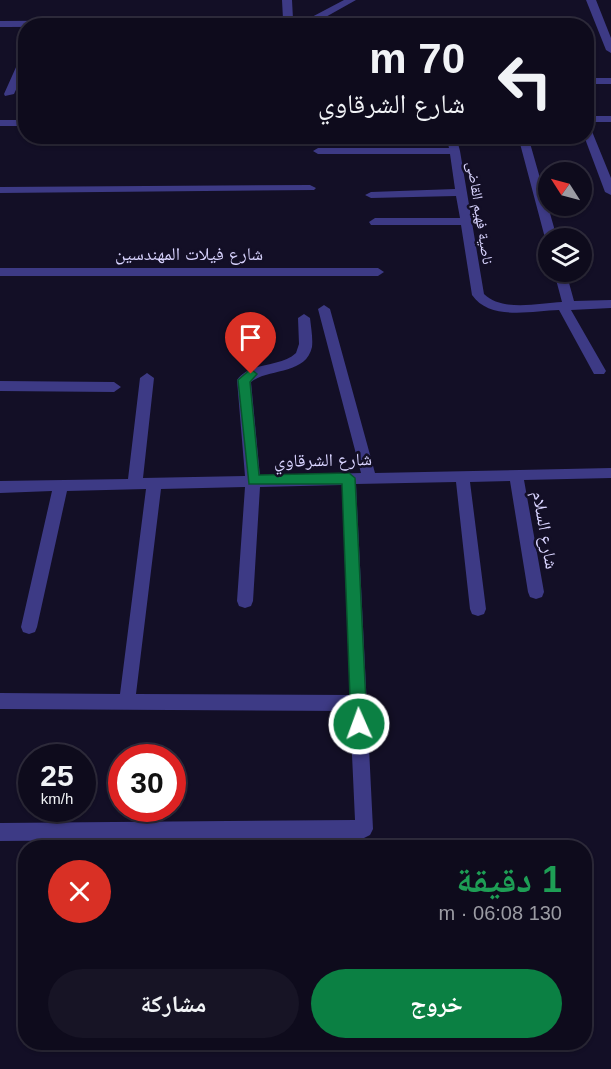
<!DOCTYPE html>
<html lang="ar">
<head>
<meta charset="utf-8">
<style>
  :root { --surface:#0e0b1c; --page:#171425; --text:#f1f3f6; --muted:#9b9ba3; --line:#2e2b3b; --accent:#0b8043 }
  body { margin:0; font-family:Arial,"Noto Naskh Arabic",sans-serif; background:var(--page); color:var(--text); direction:rtl; height:100vh; display:flex; flex-direction:column; font-size:22px; white-space:nowrap }
  * { box-sizing:border-box; margin:0 }
  p { font-size:20px; color:var(--muted) }
  .icon { flex:none; width:33px; height:33px; fill:none; stroke:currentColor; stroke-width:2; stroke-linecap:round; stroke-linejoin:round }
  .map { position:relative; flex:1; overflow:hidden; direction:ltr }
  .details { position:absolute; left:18px; top:840px; width:574px; height:210px; display:flex; flex-direction:column; background:var(--surface); border-radius:24px; box-shadow:0 2px 4px #0004,0 0 0 2px var(--line); direction:rtl }
  .details>* { flex:none }
  .top-card { position:absolute; left:18px; top:18px; width:576px; height:126px; border-radius:24px; box-shadow:0 2px 4px #0004,0 0 0 2px var(--line); direction:rtl; background:#0e0b1c; color:var(--text); overflow:hidden }
  .needle { width:39px; rotate:306deg }
  .fabs { position:absolute; left:538px; top:162px; display:grid; gap:12px }
  .fabs a { display:grid; place-items:center; width:54px; height:54px; border-radius:50%; background:var(--surface); box-shadow:0 2px 4px #0004,0 0 0 2px var(--line); font-size:30px }
  .speed { position:absolute; left:18px; top:744px; display:flex; gap:12px; font-size:30px; font-weight:700; text-align:center }
  .speed>* { display:grid; place-content:center; width:78px; height:78px; border-radius:50%; background:var(--surface); box-shadow:0 2px 4px #0004,0 0 0 2px var(--line); line-height:1 }
  .speed small { font-size:15px; font-weight:400 }
  .speed .limit { border:9px solid #d22; background:#fff; color:#111 }
  .pin { position:absolute; display:grid; place-items:center; width:51px; height:51px; color:#fff; margin:-62px -26px; border-radius:50% 50% 50% 0; rotate:-45deg; box-shadow:0 0 6px #0007 }
  .pin .icon { rotate:45deg }
  .me { position:absolute; width:66px; margin:-33px; rotate:358deg; stroke-linejoin:round; filter:drop-shadow(0 0 4px #0008) }
  .turn { display:flex; align-items:center; gap:21px; height:126px; padding:0 30px; font-size:27px }
  .turn .icon { width:78px; height:78px; stroke-width:2.5 }
  .turn b { display:block; font-size:42px; line-height:51px }
  .round { display:grid; place-items:center; flex:none; width:63px; height:63px; border-radius:32px; background:var(--page) }
  .summary { display:flex; align-items:center; justify-content:space-between; height:102px; padding:0 30px }
  h1 { font-size:36px; font-weight:800; line-height:45px; color:#1e9e55 }
  .button { display:flex; gap:12px; margin-top:auto; padding:12px 30px }
  .button a { flex:1; height:69px; border-radius:36px; background:var(--accent); color:#fff; font-size:24px; font-weight:800; line-height:69px; text-align:center }
  .button a+a { background:var(--page); color:var(--text) }
  .map>svg:first-child { display:block }
</style>
</head>
<body>
<div class="map">
<svg width="611" height="1069" viewBox="0 0 611 1069">
  <rect width="100%" height="100%" fill="#130f26"/>
  <g fill="none" stroke-linecap="round" stroke-linejoin="round">
    <path fill="#3d3a85" fill-rule="evenodd" d="M 282,0 L 292,0 L 293,19 L 308,19 L 344,0 L 356,0 L 315,23 L 316,26 L 0,27 L 0,21 L 283,19 Z
      M 586,0 L 596,0 L 611,38 L 611,53 L 606,50 Z
      M 26,53 L 26,68 L 14,94 L 5,96 L 4,94 L 21,56 Z
      M 586,78 L 611,78 L 611,84 L 586,84 Z"/>
    <path fill="#3d3a85" fill-rule="evenodd" d="M 586,116 L 611,116 L 611,122 L 586,122 Z
      M 0,120 L 26,120 L 26,126 L 0,126 Z
      M 586,126 L 591,129 L 611,178 L 611,195 L 605,192 L 584,136 L 586,136 Z
      M 446,136 L 456,136 L 460,151 L 484,294 C 502,312 539,303 562,302 L 554,272 L 566,272 L 574,301 L 611,300 L 611,308 L 571,310 L 606,371 L 604,374 L 594,374 L 559,310 C 531,311 490,321 472,295 L 461,225 L 371,225 L 369,222 L 375,218 L 460,218 L 456,196 L 371,198 L 365,195 L 371,192 L 455,189 L 450,154 L 318,154 L 313,151 L 318,148 L 449,148 Z
      M 518,136 L 528,136 L 557,238 L 549,238 L 549,241 L 545,238 Z
      M 310,185 L 316,188 L 314,190 L 0,193 L 0,187 Z
      M 0,268 L 378,268 L 384,272 L 378,276 L 0,276 Z
      M 324,305 L 330,309 L 375,473 L 611,468 L 611,478 L 524,480 L 544,592 L 542,597 L 536,599 L 530,597 L 528,592 L 510,481 L 470,482 L 486,609 L 484,614 L 478,616 L 472,614 L 470,609 L 456,482 L 356,484 L 373,829 L 370,835 L 364,838 L 0,841 L 0,823 L 355,820 L 350,711 L 0,709 L 0,693 L 120,694 L 146,489 L 67,491 L 37,627 L 35,632 L 29,634 L 23,632 L 21,627 L 52,491 L 0,493 L 0,481 L 128,479 L 140,378 L 147,373 L 154,378 L 143,478 L 245,476 L 237,380 C 251,361 280,368 296,353 L 299,344 L 298,318 L 304,314 L 310,318 C 311,327 313,338 312,347 C 306,375 269,368 251,382 L 260,476 L 361,473 L 318,309 ZM 342,485 L 350,695 L 136,694 L 161,489 L 245,487 L 237,601 L 239,606 L 245,608 L 251,606 L 253,601 L 260,487 Z
      M 0,381 L 114,382 L 121,387 L 114,392 L 0,391 Z"/>
  </g>
  <path fill="#0b8043" stroke="#07532c" stroke-width="1.5" d="M 251,369 L 257,374 L 250,382 L 259,475 L 349,473 L 355,478 L 367,724 L 365,729 L 359,731 L 354,729 L 351,724 L 342,484 L 249,484 L 238,380 Z"/>
  <g text-anchor="middle" stroke-width="5" stroke-linejoin="round" paint-order="stroke">
    <g font-size="15" fill="#d9d4ff" stroke="#130f26">
      <text transform="translate(480 213) rotate(81)" y="5">ناصية فهيم القاضى</text>
    </g>
    <g font-size="18" fill="#d9d4ff" stroke="#130f26">
      <text x="189" y="260">شارع فيلات المهندسين</text>
      <text transform="translate(323 460) rotate(-1)" y="6">شارع الشرقاوي</text>
      <text transform="translate(545 530) rotate(80)" y="6">شارع السلام</text>
    </g>
  </g>
</svg>
<div class="fabs">
<a><svg class="needle" viewBox="-14 -14 28 28"><path d="M0-13l5 13h-10z" fill="#e53935"/><path d="M0 13l5-13h-10z" fill="#9b9ba3"/></svg></a>
<a><svg class="icon" aria-label="layers" viewBox="0 0 24 24"><path d="M12 4l9 5-9 5-9-5zM3 14l9 5 9-5"/></svg></a>
</div>
<div class="speed"><div>25<small>km/h</small></div><div class="limit">30</div></div>
<div class="pin" style="left:251px;top:374px;background:#d93025"><svg class="icon" aria-label="arrive" viewBox="0 0 24 24"><path d="M6 21V4h12l-3 4 3 4H6"/></svg></div>
<svg class="me" style="left:359px;top:724px" viewBox="-20 -20 40 40"><circle r="17" fill="#0b8043" stroke="#fff" stroke-width="3"/><path d="M0-11L8 9 0 5-8 9z" fill="#fff"/></svg>
<div class="top-card">
<div class="turn"><svg class="icon" aria-label="left" viewBox="0 0 24 24"><path d="M17 20v-9H6M10 6l-5 5 5 5"/></svg><div><b>70 m</b>شارع الشرقاوي</div></div>
</div>
<section class="details">
<div class="summary"><div><h1>1 دقيقة</h1><p>130 m · 06:08</p></div><a class="round" style="background:#d93025;color:#fff"><svg class="icon" aria-label="close" viewBox="0 0 24 24"><path d="M6 6l12 12M18 6L6 18"/></svg></a></div>
<div class="button"><a>خروج</a><a>مشاركة</a></div>
</section>
</div>
</body>
</html>
